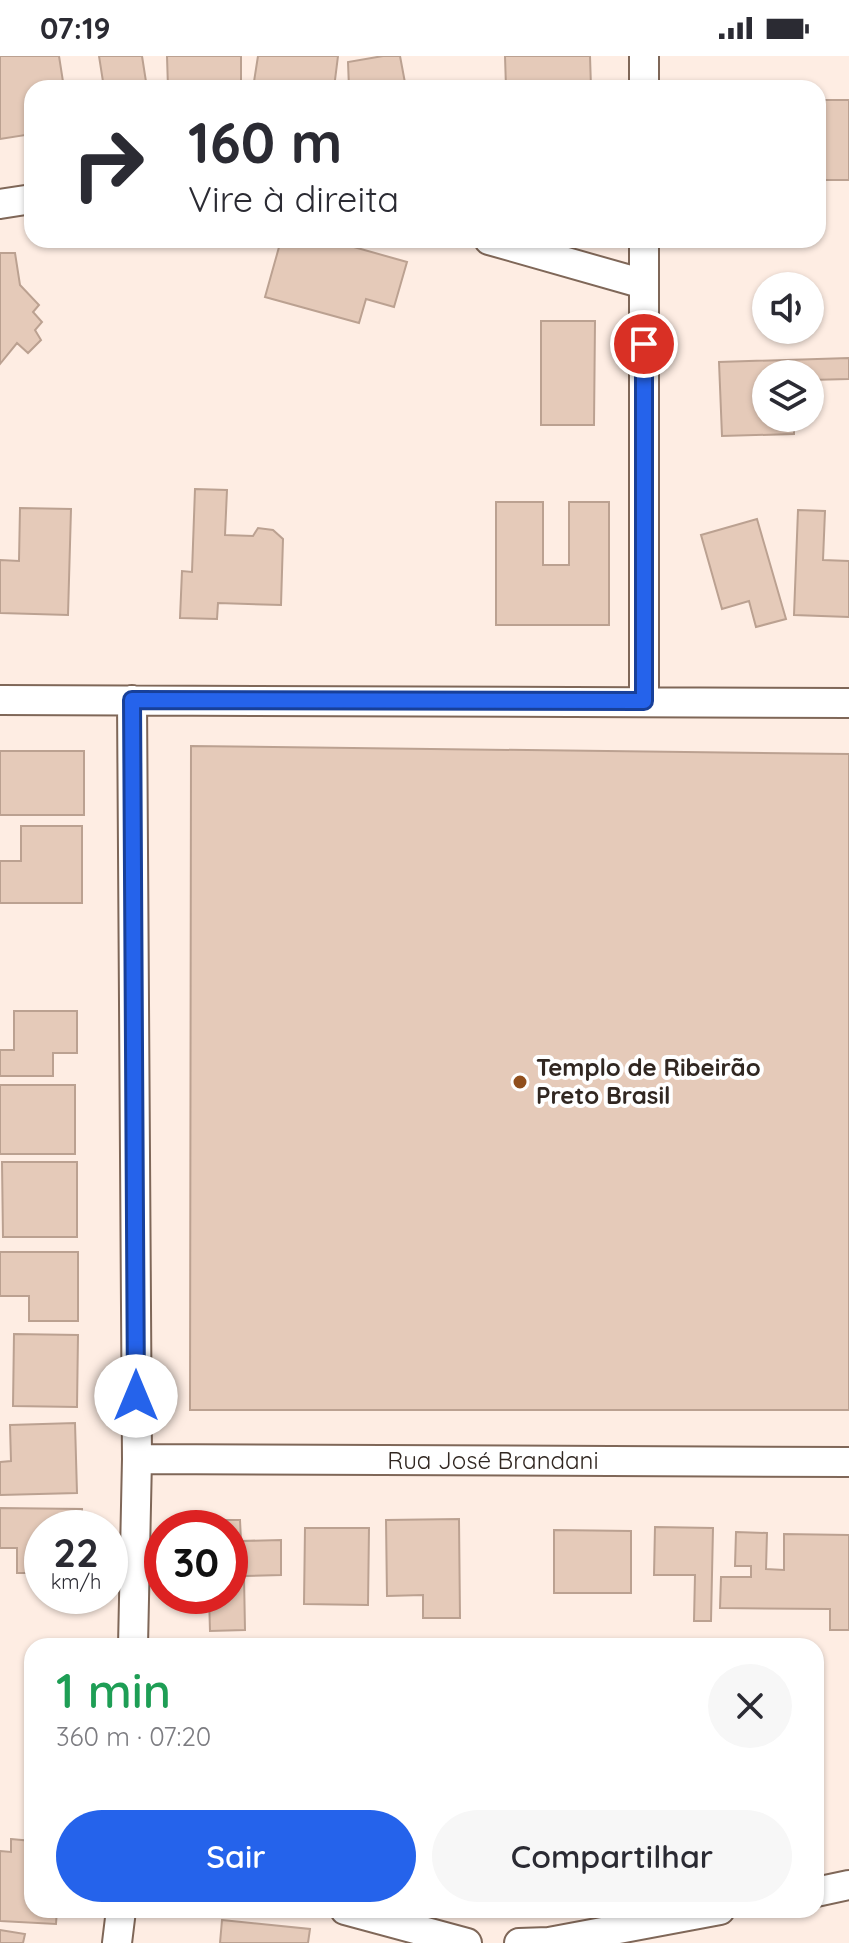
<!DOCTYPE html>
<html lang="pt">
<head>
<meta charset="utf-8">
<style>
  :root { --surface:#fff; --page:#f7f7f7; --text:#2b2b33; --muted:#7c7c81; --accent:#2563eb }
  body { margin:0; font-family:Quicksand,sans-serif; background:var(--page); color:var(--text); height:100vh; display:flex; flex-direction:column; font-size:30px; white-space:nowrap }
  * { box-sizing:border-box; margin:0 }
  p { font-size:26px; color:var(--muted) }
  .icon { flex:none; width:44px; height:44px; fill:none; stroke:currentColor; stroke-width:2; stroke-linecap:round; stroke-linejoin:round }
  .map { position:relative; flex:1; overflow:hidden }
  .sheet { position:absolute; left:24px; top:1582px; width:800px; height:280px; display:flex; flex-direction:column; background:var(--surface); border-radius:24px; box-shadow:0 2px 6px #0004 }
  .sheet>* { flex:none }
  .top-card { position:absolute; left:24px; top:24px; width:802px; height:168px; border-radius:24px; box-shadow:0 2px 6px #0004; background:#fff; color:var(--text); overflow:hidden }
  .tools { position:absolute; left:752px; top:216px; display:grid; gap:16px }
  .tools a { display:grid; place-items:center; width:72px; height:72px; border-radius:50%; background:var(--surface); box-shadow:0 2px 6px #0004; font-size:40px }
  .speed { position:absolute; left:24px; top:1454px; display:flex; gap:16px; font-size:40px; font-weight:700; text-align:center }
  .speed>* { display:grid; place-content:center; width:104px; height:104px; border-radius:50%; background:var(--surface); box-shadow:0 2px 6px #0004; line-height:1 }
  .speed small { font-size:20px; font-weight:400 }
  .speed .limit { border:12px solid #d22; background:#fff; color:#111 }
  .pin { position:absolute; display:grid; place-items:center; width:68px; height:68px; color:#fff; margin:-34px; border:4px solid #fff; border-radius:50%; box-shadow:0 2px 8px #0007 }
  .me { position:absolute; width:88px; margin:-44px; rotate:0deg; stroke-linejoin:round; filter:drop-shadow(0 0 6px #0008) }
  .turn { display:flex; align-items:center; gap:28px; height:168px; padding:0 32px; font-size:36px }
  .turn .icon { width:104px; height:104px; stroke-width:2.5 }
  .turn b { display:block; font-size:56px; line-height:68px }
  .round { display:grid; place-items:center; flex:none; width:84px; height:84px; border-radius:42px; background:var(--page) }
  .head { display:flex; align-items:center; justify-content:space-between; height:136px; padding:0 32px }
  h1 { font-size:48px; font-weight:600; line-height:60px; color:#1e9e55 }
  .button { display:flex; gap:16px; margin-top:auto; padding:16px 32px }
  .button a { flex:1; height:92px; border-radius:48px; background:var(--accent); color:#fff; font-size:32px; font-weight:600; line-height:92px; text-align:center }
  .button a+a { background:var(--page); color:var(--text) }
  .status { display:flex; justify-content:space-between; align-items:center; height:56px; padding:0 40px; background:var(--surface); direction:ltr }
  .status svg { height:22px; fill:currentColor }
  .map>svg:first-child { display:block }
</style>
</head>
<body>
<div class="status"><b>07:19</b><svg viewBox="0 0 49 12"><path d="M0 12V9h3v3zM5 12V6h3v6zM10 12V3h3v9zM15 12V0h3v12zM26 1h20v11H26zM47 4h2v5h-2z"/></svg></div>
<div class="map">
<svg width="849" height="1887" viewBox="0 0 849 1887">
  <rect width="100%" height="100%" fill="#feede3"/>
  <path fill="#e5cab9" stroke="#bba191" stroke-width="2" d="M 0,0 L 59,0 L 64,32 L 32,32 L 32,78 L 0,83 Z
    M 99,0 L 142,0 L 147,32 L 104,32 Z
    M 167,0 L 241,0 L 241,32 L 168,32 Z
    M 258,0 L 338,0 L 334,32 L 253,32 Z
    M 383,0 L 400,0 L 406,32 L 349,32 L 348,6 Z
    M 505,0 L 590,0 L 591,32 L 506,32 Z
    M 818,44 L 849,44 L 849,124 L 818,124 Z
    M 281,184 L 329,184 L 407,206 L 394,251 L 366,243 L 359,267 L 265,241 Z
    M 0,197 L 15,197 L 20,229 L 39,249 L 33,256 L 42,266 L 35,274 L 41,284 L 28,297 L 17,287 L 0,308 Z
    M 541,265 L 595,265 L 594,369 L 541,369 Z
    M 849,302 L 849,323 L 810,324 L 810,318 L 766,318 L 766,362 L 794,362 L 794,378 L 722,380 L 719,306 Z
    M 195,433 L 227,434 L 225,479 L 253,480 L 258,472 L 273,474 L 283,483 L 281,549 L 218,547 L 217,563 L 180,562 L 182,515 L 192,516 Z
    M 496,446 L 543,446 L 543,509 L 569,509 L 569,446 L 609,446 L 609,569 L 496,569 Z
    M 20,452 L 71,453 L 68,559 L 0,557 L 0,504 L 19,505 Z
    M 798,454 L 825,455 L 823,504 L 849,505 L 849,561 L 794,559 Z
    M 757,463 L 786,563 L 756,571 L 749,545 L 722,553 L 701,479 Z
    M 191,690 L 849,698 L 849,1354 L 190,1354 Z
    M 0,695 L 84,695 L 84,759 L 0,759 Z
    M 21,770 L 82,770 L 82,847 L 0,847 L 0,805 L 21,805 Z
    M 14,955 L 77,955 L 77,997 L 53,997 L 53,1020 L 0,1020 L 0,994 L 14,994 Z
    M 0,1029 L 75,1029 L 75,1098 L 0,1098 Z
    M 2,1106 L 77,1106 L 77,1181 L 3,1181 Z
    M 0,1196 L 78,1196 L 78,1265 L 29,1265 L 29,1240 L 0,1240 Z
    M 14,1278 L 78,1279 L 77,1351 L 13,1350 Z
    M 75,1367 L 77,1437 L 0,1439 L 0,1406 L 11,1405 L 10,1369 Z
    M 0,1452 L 82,1453 L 82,1472 L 42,1472 L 42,1517 L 17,1517 L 17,1492 L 0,1492 Z
    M 459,1463 L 460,1562 L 423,1562 L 423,1539 L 387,1540 L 386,1464 Z
    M 208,1464 L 240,1464 L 241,1485 L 281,1484 L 281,1519 L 244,1520 L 245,1574 L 210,1575 L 209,1540 L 230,1540 L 230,1472 L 208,1472 Z
    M 655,1471 L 713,1472 L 711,1565 L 694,1565 L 695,1519 L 654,1519 Z
    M 305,1472 L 369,1472 L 368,1549 L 304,1548 Z
    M 554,1474 L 631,1475 L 631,1537 L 554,1537 Z
    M 736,1476 L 767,1477 L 766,1513 L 784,1514 L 784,1478 L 849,1479 L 849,1574 L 830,1574 L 830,1553 L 720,1552 L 721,1521 L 751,1521 L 751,1510 L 735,1510 Z
    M 30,1651 L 32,1651 L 32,1734 L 28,1734 Z
    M 11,1783 L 32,1785 L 32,1854 L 57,1854 L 56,1868 L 0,1865 L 0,1795 L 11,1796 Z
    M 222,1864 L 310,1873 L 308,1887 L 220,1887 Z
    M 0,1874 L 25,1878 L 23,1887 L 0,1887 Z"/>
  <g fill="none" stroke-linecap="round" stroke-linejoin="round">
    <g stroke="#7f6758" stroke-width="32">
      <path id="street" d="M 644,32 L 644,0
        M 0,148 L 32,143
        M 489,184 L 644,228
        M 644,184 L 644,645
        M 0,644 L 849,647
        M 132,644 L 137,1403 L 133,1590
        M 137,1403 L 849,1406
        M 816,1836 L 849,1829
        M 345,1854 L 467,1887
        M 117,1887 L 121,1854
        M 519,1887 L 549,1886 L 720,1854"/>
    </g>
    <use href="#street" stroke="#fff" stroke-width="28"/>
  </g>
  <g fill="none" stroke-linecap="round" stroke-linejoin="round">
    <g stroke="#184099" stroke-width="20">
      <path id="route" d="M 136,1340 L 132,644 L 644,645 L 644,288"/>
    </g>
    <use href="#route" stroke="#2563eb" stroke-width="14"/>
  </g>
  <circle fill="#904e1c" stroke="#fff" stroke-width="3" cx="520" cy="1026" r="8"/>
  <g text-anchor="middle" stroke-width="8" stroke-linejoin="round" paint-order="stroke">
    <g font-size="24" font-weight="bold" fill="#312721" stroke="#fff" text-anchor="start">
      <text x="536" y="1020">Templo de Ribeirão<tspan x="536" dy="28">Preto Brasil</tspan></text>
    </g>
    <g font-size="24" fill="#312721" stroke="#fff">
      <text x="493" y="1413">Rua José Brandani</text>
    </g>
  </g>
</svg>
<div class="tools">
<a><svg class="icon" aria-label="sound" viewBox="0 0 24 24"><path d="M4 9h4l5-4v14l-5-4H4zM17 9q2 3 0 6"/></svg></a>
<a><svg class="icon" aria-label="layers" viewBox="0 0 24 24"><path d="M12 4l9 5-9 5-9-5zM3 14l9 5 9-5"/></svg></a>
</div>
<div class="speed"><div>22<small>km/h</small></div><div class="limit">30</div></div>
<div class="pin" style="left:644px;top:288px;background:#d93025"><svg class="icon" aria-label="arrive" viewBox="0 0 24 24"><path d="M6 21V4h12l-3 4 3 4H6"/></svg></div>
<svg class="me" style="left:136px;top:1340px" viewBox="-20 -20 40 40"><circle r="19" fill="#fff"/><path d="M0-13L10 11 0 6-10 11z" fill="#2563eb"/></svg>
<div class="top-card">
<div class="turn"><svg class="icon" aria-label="right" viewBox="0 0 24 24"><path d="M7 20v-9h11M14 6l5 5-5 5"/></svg><div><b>160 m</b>Vire à direita</div></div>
</div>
<section class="sheet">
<div class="head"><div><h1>1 min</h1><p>360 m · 07:20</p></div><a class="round"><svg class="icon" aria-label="close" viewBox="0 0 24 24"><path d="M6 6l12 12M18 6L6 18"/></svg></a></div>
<div class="button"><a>Sair</a><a>Compartilhar</a></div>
</section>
</div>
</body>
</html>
